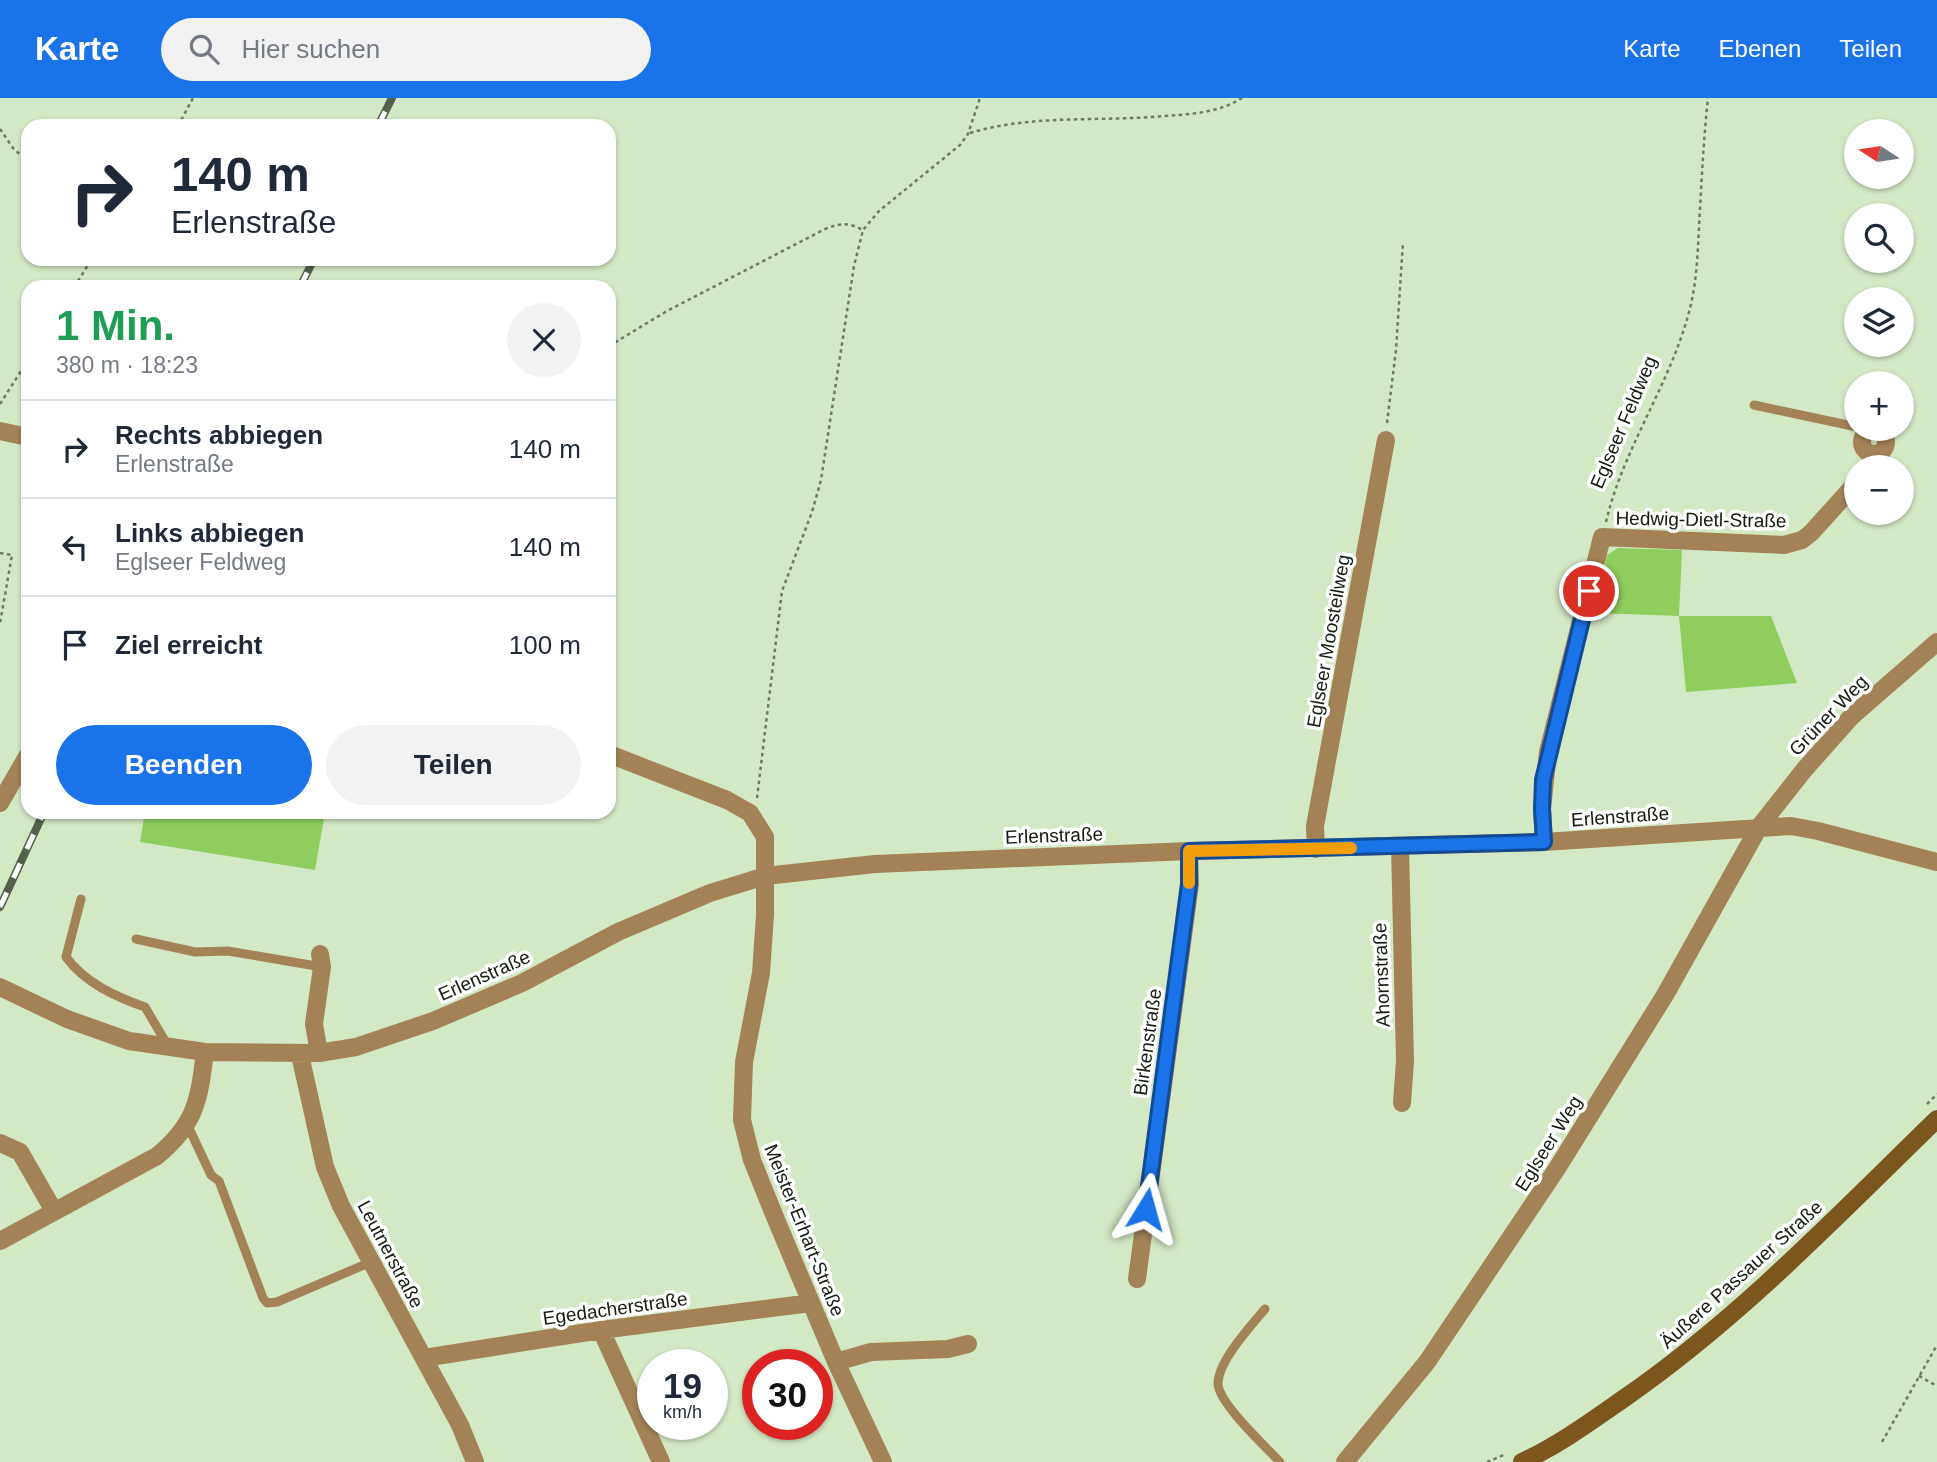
<!DOCTYPE html>
<html lang="de">
<head>
<meta charset="utf-8">
<style>
  :root { --surface:#fff; --page:#f2f2f3; --text:#1f2937; --muted:#747a83; --line:#e0e1e3; --accent:#1a73e8 }
  body { margin:0; font-family:Arial,sans-serif; background:var(--page); color:var(--text); height:100vh; display:flex; flex-direction:column; font-size:26px; white-space:nowrap }
  * { box-sizing:border-box; margin:0 }
  p { font-size:23px; color:var(--muted) }
  .icon { flex:none; width:38px; height:38px; fill:none; stroke:currentColor; stroke-width:2; stroke-linecap:round; stroke-linejoin:round }
  .map { position:relative; flex:1; overflow:hidden }
  .sheet { position:absolute; left:21px; top:182px; width:595px; height:539px; display:flex; flex-direction:column; background:var(--surface); border-radius:21px; box-shadow:0 2px 5px #0004 }
  .sheet>* { flex:none }
  .guide { position:absolute; left:21px; top:21px; width:595px; height:147px; border-radius:21px; box-shadow:0 2px 5px #0004; background:#fff; color:var(--text); overflow:hidden }
  .needle { width:46px; rotate:282deg }
  .tools { position:absolute; left:1844px; top:21px; display:grid; gap:14px }
  .tools a { display:grid; place-items:center; width:70px; height:70px; border-radius:50%; background:var(--surface); box-shadow:0 2px 5px #0004; font-size:35px }
  .speed { position:absolute; left:637px; top:1251px; display:flex; gap:14px; font-size:35px; font-weight:700; text-align:center }
  .speed>* { display:grid; place-content:center; width:91px; height:91px; border-radius:50%; background:var(--surface); box-shadow:0 2px 5px #0004; line-height:1 }
  .speed small { font-size:18px; font-weight:400 }
  .speed .limit { border:10px solid #d22; background:#fff; color:#111 }
  .pin { position:absolute; display:grid; place-items:center; width:60px; height:60px; color:#fff; margin:-30px; border:4px solid #fff; border-radius:50%; box-shadow:0 2px 7px #0007 }
  .me { position:absolute; width:77px; margin:-38px; rotate:8deg; stroke-linejoin:round; filter:drop-shadow(0 0 5px #0008) }
  .turn { display:flex; align-items:center; gap:24px; height:147px; padding:0 35px; font-size:32px }
  .turn .icon { width:91px; height:91px; stroke-width:2.5 }
  .turn b { display:block; font-size:49px; line-height:60px }
  .round { display:grid; place-items:center; flex:none; width:74px; height:74px; border-radius:37px; background:var(--page) }
  .head { display:flex; align-items:center; justify-content:space-between; height:119px; padding:0 35px }
  h1 { font-size:42px; font-weight:700; line-height:52px; color:#1e9e55 }
  .primary-button { display:flex; gap:14px; margin-top:auto; padding:14px 35px }
  .primary-button a { flex:1; height:80px; border-radius:42px; background:var(--accent); color:#fff; font-size:28px; font-weight:700; line-height:80px; text-align:center }
  .primary-button a+a { background:var(--page); color:var(--text) }
  ul { padding:0; list-style:none }
  li { display:flex; align-items:center; gap:21px; height:98px; padding:0 35px; border-top:2px solid var(--line) }
  li div { flex:1 }
  li b { display:block; font-size:26px }
  li em { font-style:normal }
  header { display:flex; align-items:center; gap:42px; box-sizing:border-box; height:98px; padding:0 35px; background:var(--accent); color:#fff }
  header strong { font-size:33px }
  nav { display:flex; gap:38px; margin-inline-start:auto; font-size:24px }
  .search { width:490px; height:63px; background:var(--page); display:flex; align-items:center; gap:18px; box-sizing:border-box; padding:0 24px; border-radius:38px; color:var(--muted); font-size:26px }
  .map>svg:first-child { display:block }
</style>
</head>
<body>
<header>
<strong>Karte</strong>
<div class="search"><svg class="icon" aria-label="search" viewBox="0 0 24 24"><circle cx="10" cy="10" r="6"/><path d="M15 15l6 6"/></svg>Hier suchen</div>
<nav><a>Karte</a><a>Ebenen</a><a>Teilen</a></nav>
</header>
<div class="map">
<svg width="1937" height="1364" viewBox="0 0 1937 1364">
  <rect width="100%" height="100%" fill="#d3e8c5"/>
  <path fill="#8fce5e" d="M 1618,450 L 1682,452 L 1679,518 L 1771,518 L 1797,585 L 1686,594 L 1679,518 L 1596,515 L 1607,457 Z
    M 145,714 L 320,714 L 325,715 L 315,772 L 140,744 Z"/>
  <g fill="none" stroke-linecap="round" stroke-linejoin="round">
    <path stroke="#6d7b64" stroke-width="2.5" stroke-dasharray="3.5 3.5" stroke-linecap="butt" d="M 178,28 L 193,0
      M 0,31 L 13,50 L 28,64
      M 970,35 C 1033,16 1099,24 1164,18 C 1192,16 1218,15 1242,0
      M 74,189 L 92,161
      M 609,248 L 667,213 L 825,131 C 840,125 848,124 863,132
      M 0,306 L 28,262
      M 1387,325 L 1396,252 L 1403,144
      M 1606,424 C 1624,347 1673,283 1691,206 C 1698,175 1698,143 1700,111 C 1702,74 1704,37 1708,0
      M 0,455 L 12,457 L 0,525
      M 757,700 L 782,493 L 812,414 L 821,382 L 854,168 L 863,132 L 879,113 L 960,47 L 968,36 L 980,0
      M 1927,1006 L 1937,996
      M 1919,1278 L 1937,1288
      M 1882,1344 L 1937,1247
      M 1487,1364 L 1506,1356"/>
    <path stroke="#a38256" stroke-width="9" d="M 1754,307 L 1857,329
      M 81,801 L 66,859 C 85,885 116,899 145,909 L 168,948
      M 136,841 L 195,854 L 228,853 L 322,869
      M 187,1026 L 211,1077 L 219,1083 L 263,1200 L 267,1205 L 277,1204 L 371,1164
      M 1265,1211 C 1250,1229 1220,1261 1218,1284 C 1216,1303 1266,1349 1280,1364"/>
    <path stroke="#a38256" stroke-width="18" d="M1862 344a12 12 0 1 1 24 0a12 12 0 1 1-24 0Z
      M 0,333 L 28,339
      M 609,656 L 727,702 L 750,715 L 765,739 L 765,817 L 761,875 L 744,964 L 742,1022 L 752,1062 L 775,1119 L 836,1264 L 883,1364
      M 0,705 L 28,657
      M 1544,744 L 1542,711 L 1548,654 L 1602,439 L 1784,447 L 1802,442 L 1811,435 L 1857,384
      M 1400,748 L 1405,963 L 1402,1005
      M 1316,751 L 1315,728 L 1386,342
      M 0,889 L 67,921 L 129,943 L 205,954 L 319,955 L 356,949 L 433,923 L 522,885 L 618,834 L 710,795 L 765,778 L 875,766 L 1189,753 L 1544,744 L 1791,728 L 1818,733 L 1937,764
      M 319,955 L 314,926 L 322,869 L 320,856
      M 300,957 L 325,1069 L 341,1108 L 460,1327 L 475,1364
      M 0,1045 L 20,1054 L 54,1113
      M 0,1143 L 157,1058 C 196,1026 199,1002 205,954
      M 1137,1181 L 1190,786 L 1189,753
      M 601,1232 L 661,1364
      M 424,1260 L 601,1232 L 811,1205
      M 836,1264 L 871,1254 L 948,1251 L 968,1246
      M 1345,1364 L 1427,1264 L 1556,1072 L 1665,897 L 1759,729 L 1804,672 L 1851,619 L 1937,544"/>
    <path stroke="#7c561d" stroke-width="18" d="M 1522,1364 C 1559,1347 1593,1322 1626,1299 C 1741,1219 1837,1118 1937,1021"/>
    <g stroke="#55604c" stroke-width="8">
      <path id="rail" d="M 378,28 L 392,0
        M 300,189 L 314,161
        M 0,809 L 44,714"/>
    </g>
    <use href="#rail" stroke="#fff" stroke-width="5" stroke-dasharray="16" stroke-linecap="butt"/>
  </g>
  <g fill="none" stroke-linecap="round" stroke-linejoin="round">
    <g stroke="#114b97" stroke-width="18">
      <path id="route" d="M 1146,1111 L 1189,786 L 1189,753 L 1544,744 L 1542,711 L 1543,682 L 1589,493"/>
    </g>
    <use href="#route" stroke="#1a73e8" stroke-width="12"/>
    <path stroke="#f59e0b" stroke-width="12" d="M 1189,785 L 1189,753 L 1351,750"/>
  </g>
  <g text-anchor="middle" stroke-width="7" stroke-linejoin="round" paint-order="stroke">
    <g font-size="19" fill="#141b0f" stroke="#fff">
      <text transform="translate(1623 324) rotate(-67)" y="7">Eglseer Feldweg</text>
      <text transform="translate(1701 421) rotate(1)" y="7">Hedwig-Dietl-Straße</text>
      <text transform="translate(1328 543) rotate(-80)" y="7">Eglseer Moosteilweg</text>
      <text transform="translate(1828 617) rotate(-46)" y="7">Grüner Weg</text>
      <text transform="translate(1620 718) rotate(-4)" y="7">Erlenstraße</text>
      <text transform="translate(1054 737) rotate(-2)" y="7">Erlenstraße</text>
      <text transform="translate(484 877) rotate(-24)" y="7">Erlenstraße</text>
      <text transform="translate(1381 877) rotate(-92)" y="7">Ahornstraße</text>
      <text transform="translate(1147 944) rotate(-82)" y="7">Birkenstraße</text>
      <text transform="translate(1548 1045) rotate(-58)" y="7">Eglseer Weg</text>
      <text transform="translate(805 1132) rotate(68)" y="7">Meister-Erhart-Straße</text>
      <text transform="translate(391 1156) rotate(62)" y="7">Leutnerstraße</text>
      <text transform="translate(1741 1176) rotate(-42)" y="7">Äußere Passauer Straße</text>
      <text transform="translate(615 1210) rotate(-8)" y="7">Egedacherstraße</text>
    </g>
  </g>
</svg>
<div class="tools">
<a><svg class="needle" viewBox="-14 -14 28 28"><path d="M0-13l5 13h-10z" fill="#e53935"/><path d="M0 13l5-13h-10z" fill="#747a83"/></svg></a>
<a><svg class="icon" aria-label="search" viewBox="0 0 24 24"><circle cx="10" cy="10" r="6"/><path d="M15 15l6 6"/></svg></a>
<a><svg class="icon" aria-label="layers" viewBox="0 0 24 24"><path d="M12 4l9 5-9 5-9-5zM3 14l9 5 9-5"/></svg></a>
<a>+</a>
<a>−</a>
</div>
<div class="speed"><div>19<small>km/h</small></div><div class="limit">30</div></div>
<div class="pin" style="left:1589px;top:493px;background:#d93025"><svg class="icon" aria-label="arrive" viewBox="0 0 24 24"><path d="M6 21V4h12l-3 4 3 4H6"/></svg></div>
<svg class="me" style="left:1146px;top:1111px" viewBox="-20 -20 40 40"><path d="M0-17L14 15 0 8-14 15z" fill="#1a73e8" stroke="#fff" stroke-width="4"/></svg>
<div class="guide">
<div class="turn"><svg class="icon" aria-label="right" viewBox="0 0 24 24"><path d="M7 20v-9h11M14 6l5 5-5 5"/></svg><div><b>140 m</b>Erlenstraße</div></div>
</div>
<section class="sheet">
<div class="head"><div><h1>1 Min.</h1><p>380 m · 18:23</p></div><a class="round"><svg class="icon" aria-label="close" viewBox="0 0 24 24"><path d="M6 6l12 12M18 6L6 18"/></svg></a></div>
<ul>
<li><svg class="icon" aria-label="right" viewBox="0 0 24 24"><path d="M7 20v-9h11M14 6l5 5-5 5"/></svg><div><b>Rechts abbiegen</b><p>Erlenstraße</p></div><em>140 m</em></li>
<li><svg class="icon" aria-label="left" viewBox="0 0 24 24"><path d="M17 20v-9H6M10 6l-5 5 5 5"/></svg><div><b>Links abbiegen</b><p>Eglseer Feldweg</p></div><em>140 m</em></li>
<li><svg class="icon" aria-label="arrive" viewBox="0 0 24 24"><path d="M6 21V4h12l-3 4 3 4H6"/></svg><div><b>Ziel erreicht</b></div><em>100 m</em></li>
</ul>
<div class="primary-button"><a>Beenden</a><a>Teilen</a></div>
</section>
</div>
</body>
</html>
